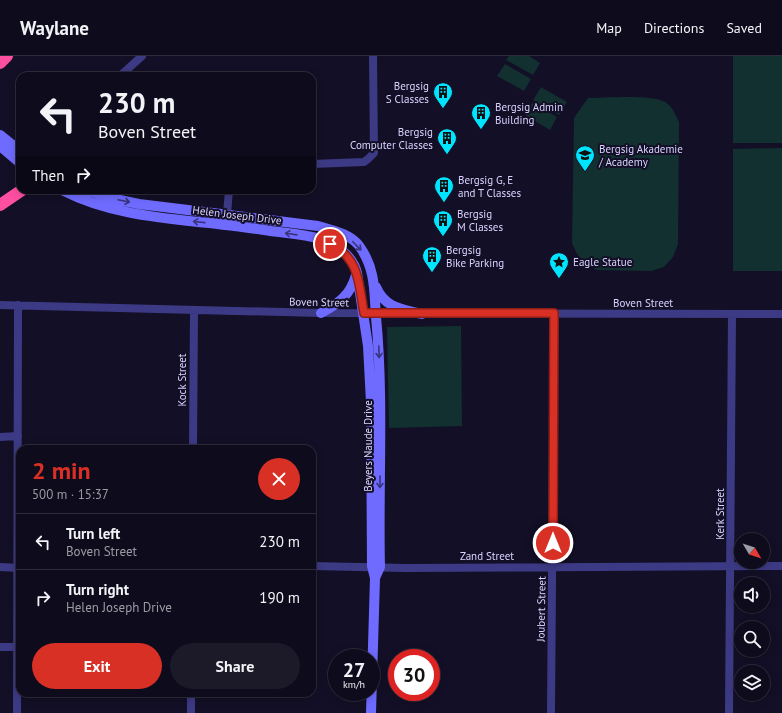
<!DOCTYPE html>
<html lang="en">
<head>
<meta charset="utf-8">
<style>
  :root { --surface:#0e0b1c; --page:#1c1929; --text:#f1f3f6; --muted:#9b9ba3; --line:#2e2b3b; --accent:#d93025 }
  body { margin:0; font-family:"PT Sans",sans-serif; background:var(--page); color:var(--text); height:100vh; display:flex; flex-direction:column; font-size:15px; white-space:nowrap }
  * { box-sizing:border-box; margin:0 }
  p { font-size:13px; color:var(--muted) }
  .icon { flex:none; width:22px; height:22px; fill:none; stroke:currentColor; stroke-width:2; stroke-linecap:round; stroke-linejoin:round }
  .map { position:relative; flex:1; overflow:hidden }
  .panel { position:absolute; left:16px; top:389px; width:300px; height:252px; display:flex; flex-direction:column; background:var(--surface); border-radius:12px; box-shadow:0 2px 10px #0003,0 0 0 1px var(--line) }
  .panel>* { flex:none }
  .guide { position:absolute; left:16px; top:16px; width:300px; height:122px; border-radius:12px; box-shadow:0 2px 10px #0003,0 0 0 1px var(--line); background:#0e0b1c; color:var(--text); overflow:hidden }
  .needle { width:26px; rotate:129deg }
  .controls { position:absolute; left:734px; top:477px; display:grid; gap:8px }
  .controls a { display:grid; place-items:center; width:36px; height:36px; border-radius:50%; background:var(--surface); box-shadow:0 2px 10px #0003,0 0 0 1px var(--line); font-size:20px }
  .speed { position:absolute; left:328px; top:593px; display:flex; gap:8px; font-size:20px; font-weight:700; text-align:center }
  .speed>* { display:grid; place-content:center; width:52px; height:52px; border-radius:50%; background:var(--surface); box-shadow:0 2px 10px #0003,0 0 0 1px var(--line); line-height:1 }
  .speed small { font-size:10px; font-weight:400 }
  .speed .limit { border:6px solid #d22; background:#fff; color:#111 }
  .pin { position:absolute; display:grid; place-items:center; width:34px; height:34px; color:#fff; margin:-17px; border:2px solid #fff; border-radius:50%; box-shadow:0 1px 4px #0007 }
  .me { position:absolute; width:44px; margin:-22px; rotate:0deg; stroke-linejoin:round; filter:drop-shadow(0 0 3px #0008) }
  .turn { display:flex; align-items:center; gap:14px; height:84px; padding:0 16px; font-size:18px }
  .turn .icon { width:52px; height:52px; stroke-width:2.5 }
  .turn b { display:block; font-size:28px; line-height:34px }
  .then { display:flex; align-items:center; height:38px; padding:0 16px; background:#0003; gap:8px; font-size:15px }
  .round { display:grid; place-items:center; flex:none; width:42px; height:42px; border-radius:21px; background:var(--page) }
  .summary { display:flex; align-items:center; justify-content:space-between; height:68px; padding:0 16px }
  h1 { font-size:24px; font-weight:800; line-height:30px; color:var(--accent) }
  .primary-button { display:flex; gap:8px; margin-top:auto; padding:8px 16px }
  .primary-button a { flex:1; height:46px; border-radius:24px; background:var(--accent); color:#fff; font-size:16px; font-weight:800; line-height:46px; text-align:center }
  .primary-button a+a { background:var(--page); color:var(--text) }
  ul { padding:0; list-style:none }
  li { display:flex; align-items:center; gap:12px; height:56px; padding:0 16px; border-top:1px solid var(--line) }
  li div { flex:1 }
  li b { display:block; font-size:15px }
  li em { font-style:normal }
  header { display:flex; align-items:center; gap:24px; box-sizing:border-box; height:56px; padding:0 20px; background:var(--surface); border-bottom:1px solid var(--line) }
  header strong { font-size:19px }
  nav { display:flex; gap:22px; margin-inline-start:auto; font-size:14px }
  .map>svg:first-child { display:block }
</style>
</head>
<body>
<header>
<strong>Waylane</strong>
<nav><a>Map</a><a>Directions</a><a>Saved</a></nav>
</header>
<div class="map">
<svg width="782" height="657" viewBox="0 0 782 657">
  <rect width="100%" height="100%" fill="#130f26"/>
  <path fill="#12302f" d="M 509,0 L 529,0 L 540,7 L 533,19 L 506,4 Z
    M 733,0 L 782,0 L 782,87 L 733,87 Z
    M 505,8 L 531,23 L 524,35 L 497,20 Z
    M 541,31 L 567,46 L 559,59 L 533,44 Z
    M 588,42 C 605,42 652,38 665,46 C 673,51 675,58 679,66 L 678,188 L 673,201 L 664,211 L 651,215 L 597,214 L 585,207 L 577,198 L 572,187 L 574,62 Z
    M 532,47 L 557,61 L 550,74 L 525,59 Z
    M 782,92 L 782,215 L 733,215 L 733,93 Z
    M 461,270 L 462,370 L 389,372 L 387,271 Z"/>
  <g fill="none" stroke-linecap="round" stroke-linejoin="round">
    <path stroke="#3d3a85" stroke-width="8" d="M 120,20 L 142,0
      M 312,108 L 364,106 L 368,103 L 374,97 L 373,0
      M 229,134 L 227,158 L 230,162
      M 0,249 L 321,257 L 782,258
      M 0,381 L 18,380
      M 193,393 L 194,255
      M 312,510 L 406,512 L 782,510
      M 0,511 L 20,512
      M 0,591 L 16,591
      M 17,657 L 18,249
      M 191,657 L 191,637
      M 551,657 L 554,257
      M 729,657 L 732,259"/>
    <path stroke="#6f6bff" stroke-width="10" d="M 0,79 L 20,95
      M 0,90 L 20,107
      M 62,134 C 105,156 151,161 198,166 C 220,168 242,171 264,174 C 283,177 303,178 321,183 C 337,189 353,200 357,217 L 368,290 L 371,346 L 372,510 L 375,522 L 371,657
      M 87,134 L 110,142 L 139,148 L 318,170 C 332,174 351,178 360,191 C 376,214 374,236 376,261 C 384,344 378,427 380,511 L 375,522
      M 376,231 C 385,252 401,253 422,258
      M 321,257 C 339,247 350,240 356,219"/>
    <path stroke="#ff4fa3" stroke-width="12" d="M 0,7 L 7,0
      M 0,149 L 22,134"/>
  </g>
  <defs><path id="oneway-shaft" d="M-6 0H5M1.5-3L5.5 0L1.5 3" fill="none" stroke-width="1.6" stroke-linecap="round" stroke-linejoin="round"/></defs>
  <g stroke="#38347d">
    <use href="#oneway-shaft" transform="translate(124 145) rotate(12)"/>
    <use href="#oneway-shaft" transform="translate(199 166) rotate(-174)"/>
    <use href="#oneway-shaft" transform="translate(291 178) rotate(-172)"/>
    <use href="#oneway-shaft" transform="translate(357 190) rotate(46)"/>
    <use href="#oneway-shaft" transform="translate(379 296) rotate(88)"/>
    <use href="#oneway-shaft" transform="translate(380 426) rotate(91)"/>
  </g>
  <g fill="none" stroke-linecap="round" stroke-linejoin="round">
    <g stroke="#8d1f18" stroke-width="10">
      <path id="route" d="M 330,188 C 360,202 359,229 364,257 L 554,257 L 553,487"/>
    </g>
    <use href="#route" stroke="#d93025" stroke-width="7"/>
  </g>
  <defs>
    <g id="building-pin" transform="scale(1)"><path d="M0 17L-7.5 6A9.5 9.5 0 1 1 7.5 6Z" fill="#00e5ff" stroke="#130f26"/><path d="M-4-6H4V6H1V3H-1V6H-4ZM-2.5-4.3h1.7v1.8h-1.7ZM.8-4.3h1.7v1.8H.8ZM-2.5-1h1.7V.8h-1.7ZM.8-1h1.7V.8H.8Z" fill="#111"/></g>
    <g id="school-pin" transform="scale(1)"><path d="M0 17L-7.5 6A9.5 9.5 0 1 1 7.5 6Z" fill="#00e5ff" stroke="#130f26"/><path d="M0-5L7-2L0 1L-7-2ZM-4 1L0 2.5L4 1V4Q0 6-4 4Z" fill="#111"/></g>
    <g id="sight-pin" transform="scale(1)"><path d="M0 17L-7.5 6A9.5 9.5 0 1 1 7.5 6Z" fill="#00e5ff" stroke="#130f26"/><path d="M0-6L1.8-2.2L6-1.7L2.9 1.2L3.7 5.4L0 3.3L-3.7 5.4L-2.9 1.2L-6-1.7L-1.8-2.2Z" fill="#111"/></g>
  </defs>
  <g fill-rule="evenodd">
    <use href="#building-pin" x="443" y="36"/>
    <use href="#building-pin" x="481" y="57"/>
    <use href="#building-pin" x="447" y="82"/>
    <use href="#school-pin" x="585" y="99"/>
    <use href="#building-pin" x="444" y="130"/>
    <use href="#building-pin" x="443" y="164"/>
    <use href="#building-pin" x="432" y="200"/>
    <use href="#sight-pin" x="559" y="206"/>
  </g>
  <g text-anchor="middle" stroke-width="4" stroke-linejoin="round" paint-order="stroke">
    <g font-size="11" fill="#d9d4ff" stroke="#130f26" text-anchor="start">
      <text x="429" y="34" text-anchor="end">Bergsig<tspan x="429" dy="13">S Classes</tspan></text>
      <text x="495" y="55">Bergsig Admin<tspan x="495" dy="13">Building</tspan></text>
      <text x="433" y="80" text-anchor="end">Bergsig<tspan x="433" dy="13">Computer Classes</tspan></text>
      <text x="599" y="97">Bergsig Akademie<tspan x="599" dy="13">/ Academy</tspan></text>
      <text x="458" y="128">Bergsig G, E<tspan x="458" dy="13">and T Classes</tspan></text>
      <text x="457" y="162">Bergsig<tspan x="457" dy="13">M Classes</tspan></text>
      <text x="446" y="198">Bergsig<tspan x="446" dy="13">Bike Parking</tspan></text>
      <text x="573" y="210">Eagle Statue</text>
    </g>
    <g font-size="11" fill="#d9d4ff" stroke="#130f26">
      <text transform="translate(237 159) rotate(7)" y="4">Helen Joseph Drive</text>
      <text transform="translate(319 246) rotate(1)" y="4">Boven Street</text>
      <text x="643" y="251">Boven Street</text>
      <text transform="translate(182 324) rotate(-90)" y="4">Kock Street</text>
      <text transform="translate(368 390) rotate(-90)" y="4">Beyers Naude Drive</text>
      <text transform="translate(720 458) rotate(-90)" y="4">Kerk Street</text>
      <text x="487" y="504">Zand Street</text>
      <text transform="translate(541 553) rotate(-89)" y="4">Joubert Street</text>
    </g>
  </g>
</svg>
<div class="controls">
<a><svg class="needle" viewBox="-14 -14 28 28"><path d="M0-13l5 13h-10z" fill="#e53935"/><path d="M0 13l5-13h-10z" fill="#9b9ba3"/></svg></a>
<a><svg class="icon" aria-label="sound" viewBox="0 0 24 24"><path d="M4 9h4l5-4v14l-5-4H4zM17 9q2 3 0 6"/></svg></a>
<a><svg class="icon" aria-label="search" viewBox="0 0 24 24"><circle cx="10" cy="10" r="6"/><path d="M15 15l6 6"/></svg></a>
<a><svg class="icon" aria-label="layers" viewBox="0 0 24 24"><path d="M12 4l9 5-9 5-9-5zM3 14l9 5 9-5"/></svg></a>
</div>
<div class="speed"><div>27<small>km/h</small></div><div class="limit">30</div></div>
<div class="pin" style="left:330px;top:188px;background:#d93025"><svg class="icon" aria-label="arrive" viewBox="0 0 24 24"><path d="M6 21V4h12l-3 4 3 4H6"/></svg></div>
<svg class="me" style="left:553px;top:487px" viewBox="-20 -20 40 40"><circle r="17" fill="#d93025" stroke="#fff" stroke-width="3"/><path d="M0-11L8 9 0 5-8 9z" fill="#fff"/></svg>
<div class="guide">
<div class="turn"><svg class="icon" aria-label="left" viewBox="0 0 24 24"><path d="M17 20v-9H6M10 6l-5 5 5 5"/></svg><div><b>230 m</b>Boven Street</div></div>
<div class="then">Then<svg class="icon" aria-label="right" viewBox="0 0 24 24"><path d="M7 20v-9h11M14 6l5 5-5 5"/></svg></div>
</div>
<section class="panel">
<div class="summary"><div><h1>2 min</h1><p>500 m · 15:37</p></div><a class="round" style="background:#d93025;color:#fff"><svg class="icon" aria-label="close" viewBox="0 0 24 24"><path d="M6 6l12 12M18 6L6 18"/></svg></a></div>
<ul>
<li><svg class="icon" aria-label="left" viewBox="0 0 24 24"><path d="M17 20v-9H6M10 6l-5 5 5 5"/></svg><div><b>Turn left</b><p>Boven Street</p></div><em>230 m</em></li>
<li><svg class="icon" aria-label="right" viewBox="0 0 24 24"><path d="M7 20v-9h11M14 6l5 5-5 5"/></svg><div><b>Turn right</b><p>Helen Joseph Drive</p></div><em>190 m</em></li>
</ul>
<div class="primary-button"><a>Exit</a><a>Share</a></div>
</section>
</div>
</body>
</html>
